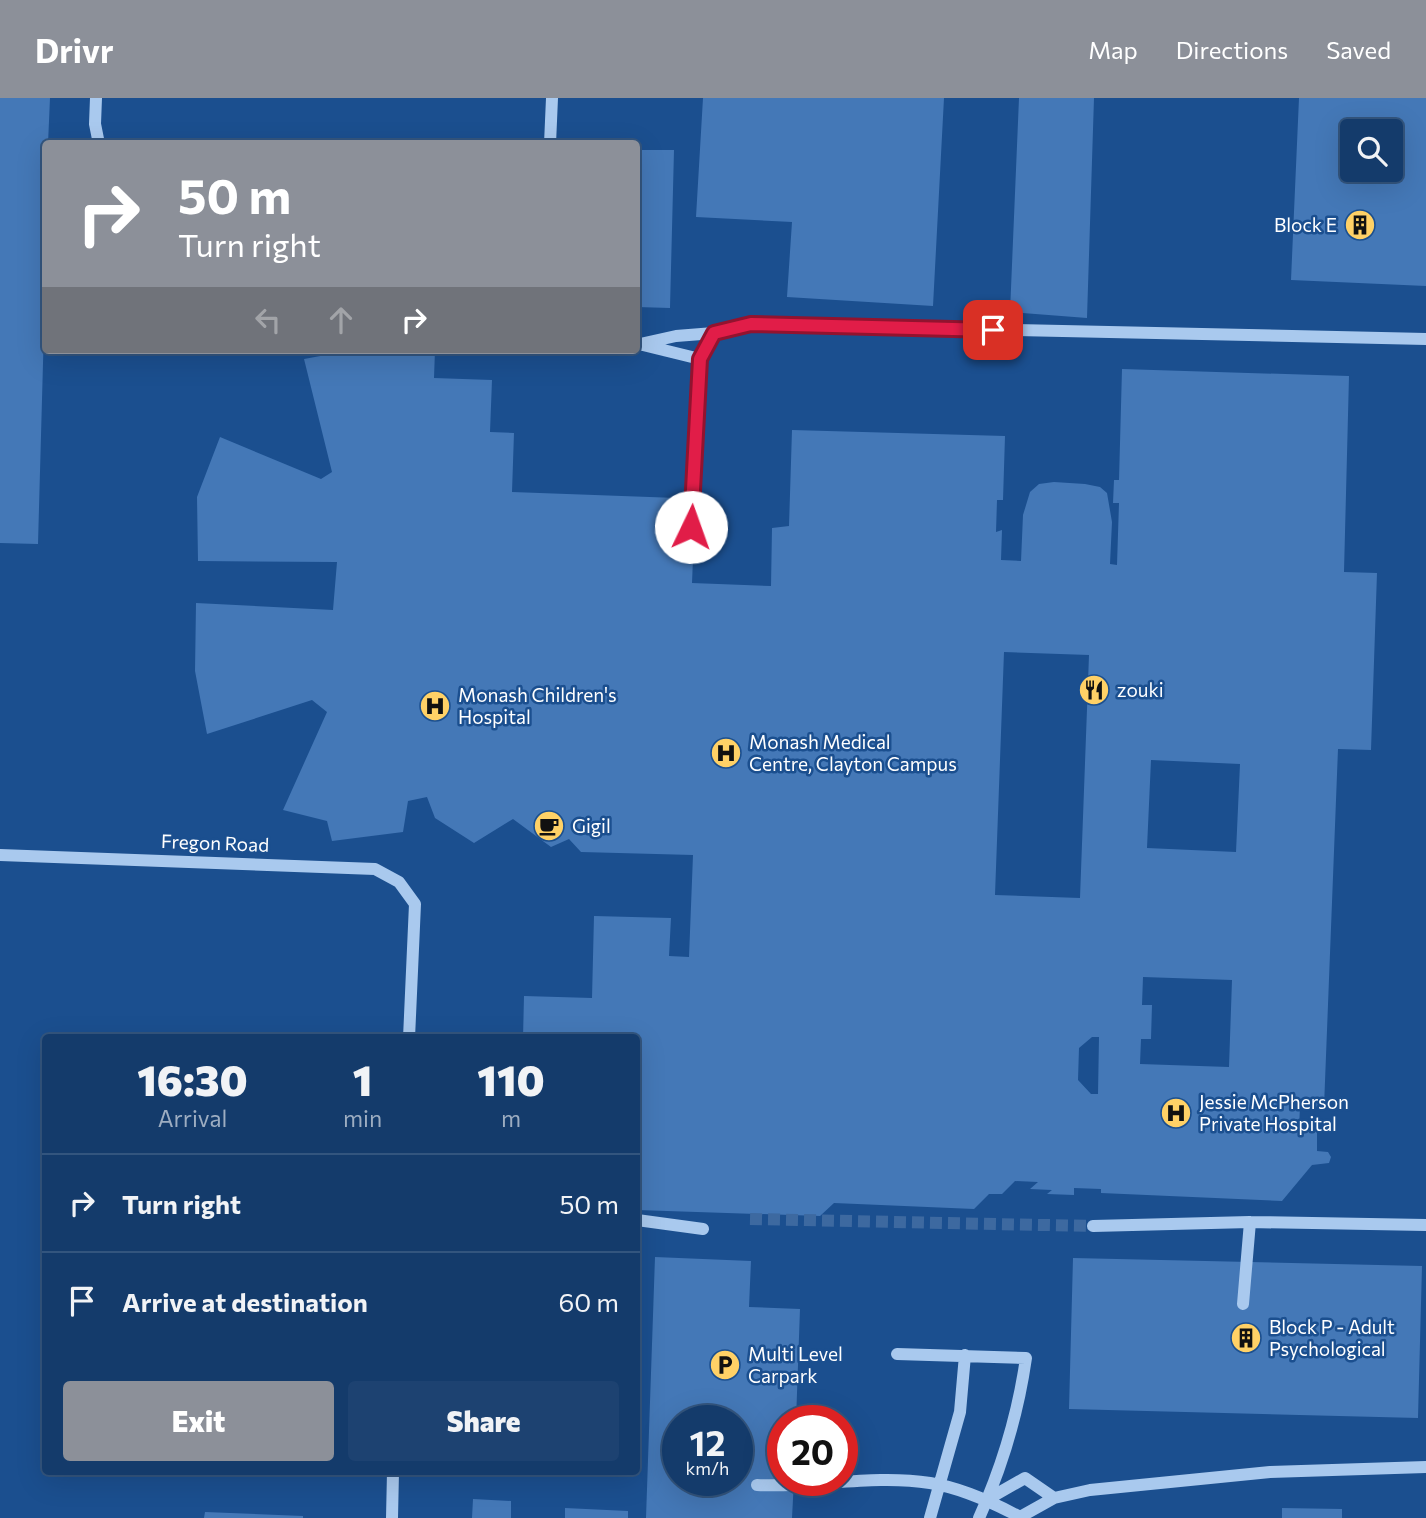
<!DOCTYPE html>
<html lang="en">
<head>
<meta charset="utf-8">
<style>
  :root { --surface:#143b6b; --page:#1d4271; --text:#f1f3f6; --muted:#9dadc1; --line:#33557e; --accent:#8c9099 }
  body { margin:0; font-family:Commissioner,sans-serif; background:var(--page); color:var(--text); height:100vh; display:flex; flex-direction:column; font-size:26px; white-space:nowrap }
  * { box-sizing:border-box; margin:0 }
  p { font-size:23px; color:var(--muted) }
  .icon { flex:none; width:38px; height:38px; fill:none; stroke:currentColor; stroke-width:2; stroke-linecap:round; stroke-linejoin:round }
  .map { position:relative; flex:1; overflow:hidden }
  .panel { position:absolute; left:42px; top:936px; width:598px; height:441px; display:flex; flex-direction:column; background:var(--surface); border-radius:7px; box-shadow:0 7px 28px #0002,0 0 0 2px var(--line) }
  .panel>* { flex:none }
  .hud { position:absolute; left:42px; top:42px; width:598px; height:214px; border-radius:7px; box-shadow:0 7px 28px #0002,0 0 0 2px var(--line); background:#8c9099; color:#fff; overflow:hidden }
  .controls { position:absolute; left:1340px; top:21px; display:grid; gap:14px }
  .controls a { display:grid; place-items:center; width:63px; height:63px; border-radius:7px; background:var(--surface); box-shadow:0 7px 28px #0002,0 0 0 2px var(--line); font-size:35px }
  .speed { position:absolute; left:662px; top:1307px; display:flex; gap:14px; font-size:35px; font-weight:700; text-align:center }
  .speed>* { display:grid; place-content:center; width:91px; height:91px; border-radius:50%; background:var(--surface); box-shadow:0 7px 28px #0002,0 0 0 2px var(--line); line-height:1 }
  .speed small { font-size:18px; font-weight:400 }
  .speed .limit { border:10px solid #d22; background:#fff; color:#111 }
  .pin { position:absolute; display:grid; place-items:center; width:60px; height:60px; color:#fff; margin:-30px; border-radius:14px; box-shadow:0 4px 10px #0006 }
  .me { position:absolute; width:77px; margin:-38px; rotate:3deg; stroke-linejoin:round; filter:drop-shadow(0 0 5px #0008) }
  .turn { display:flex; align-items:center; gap:24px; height:147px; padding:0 21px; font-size:32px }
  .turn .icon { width:91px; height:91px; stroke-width:2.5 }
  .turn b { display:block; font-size:49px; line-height:60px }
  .lanes { display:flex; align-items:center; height:66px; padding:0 21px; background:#0003; justify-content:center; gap:35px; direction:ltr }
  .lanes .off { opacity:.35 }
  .eta { display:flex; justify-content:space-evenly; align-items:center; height:119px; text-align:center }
  .eta b { font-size:42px; font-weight:800; line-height:49px }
  .button { display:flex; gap:14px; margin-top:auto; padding:14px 21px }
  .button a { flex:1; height:80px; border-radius:7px; background:var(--accent); color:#fff; font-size:28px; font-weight:800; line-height:80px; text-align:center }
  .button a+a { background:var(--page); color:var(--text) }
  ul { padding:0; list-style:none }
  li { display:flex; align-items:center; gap:21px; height:98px; padding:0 21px; border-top:2px solid var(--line) }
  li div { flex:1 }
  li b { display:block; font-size:26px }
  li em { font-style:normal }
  header { display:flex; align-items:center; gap:42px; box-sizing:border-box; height:98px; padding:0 35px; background:var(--accent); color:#fff }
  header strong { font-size:33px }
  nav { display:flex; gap:38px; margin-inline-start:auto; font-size:24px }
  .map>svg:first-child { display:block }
</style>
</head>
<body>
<header>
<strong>Drivr</strong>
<nav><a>Map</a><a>Directions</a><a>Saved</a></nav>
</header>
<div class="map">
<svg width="1426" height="1420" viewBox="0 0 1426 1420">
  <rect width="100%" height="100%" fill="#1b4f8f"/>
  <path fill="#4478b7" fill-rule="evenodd" d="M 0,0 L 50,0 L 48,46 L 46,46 L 46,157 L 38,446 L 0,445 Z
    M 703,0 L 944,0 L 933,208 L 787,199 L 792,124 L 696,119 Z
    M 1019,0 L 1094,0 L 1087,220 L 1010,214 Z
    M 1299,0 L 1426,0 L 1426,188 L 1291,182 ZM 1353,33 L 1391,33 L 1391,72 L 1353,72 Z
    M 637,52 L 674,52 L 670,210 L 637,209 Z
    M 353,252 L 435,252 L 434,280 L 492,282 L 490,334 L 514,335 L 512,394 L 677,400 L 675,436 L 694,437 L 692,485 L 771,488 L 772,430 L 789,428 L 792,332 L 1005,338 L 1003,402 L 997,402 L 996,434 L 1002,432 L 1001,462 L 1021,463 L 1023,417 L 1030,394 L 1039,386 L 1054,384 L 1085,386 L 1100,389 L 1107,395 L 1112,424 L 1110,466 L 1117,467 L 1119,405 L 1113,405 L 1114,382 L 1119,382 L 1122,271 L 1349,278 L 1344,474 L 1377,475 L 1371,652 L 1338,651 L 1324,1009 L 1300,1008 L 1299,1032 L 1317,1028 L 1317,1053 L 1328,1054 L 1331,1059 L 1329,1065 L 1312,1067 L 1282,1103 L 1101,1095 L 1101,1091 L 1074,1090 L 1074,1097 L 1047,1096 L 1052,1092 L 1030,1091 L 1038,1084 L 1015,1083 L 1002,1096 L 989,1096 L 974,1111 L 834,1105 L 820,1118 L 637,1112 L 637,940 L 523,940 L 524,898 L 592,900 L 594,818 L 671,820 L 669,858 L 689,859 L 693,757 L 581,754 L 569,741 L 551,749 L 513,721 L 474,745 L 435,720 L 427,699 L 408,703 L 403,734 L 332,743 L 327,723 L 283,712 L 327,614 L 312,602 L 207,636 L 195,573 L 196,505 L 333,512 L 337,464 L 198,463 L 197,399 L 220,339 L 321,381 L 332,374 L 304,261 ZM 1004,554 L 1089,557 L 1080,800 L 995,797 ZM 1151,662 L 1240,666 L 1236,754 L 1147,750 ZM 1143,879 L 1232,882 L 1229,969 L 1140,966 L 1141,941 L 1151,941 L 1152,907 L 1142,907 ZM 1092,939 L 1099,939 L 1098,996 L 1091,996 L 1078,982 L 1079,950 Z
    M 655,1159 L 751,1163 L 749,1209 L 800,1211 L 796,1323 L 782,1323 L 782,1382 L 794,1382 L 792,1420 L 646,1420 ZM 677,1323 L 737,1323 L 737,1382 L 677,1382 Z
    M 1073,1160 L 1422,1168 L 1418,1320 L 1069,1311 Z
    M 473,1401 L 511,1403 L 511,1420 L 472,1420 Z
    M 565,1410 L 628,1413 L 628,1420 L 565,1420 Z
    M 1282,1410 L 1342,1411 L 1342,1420 L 1282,1420 Z
    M 205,1414 L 303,1418 L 303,1420 L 204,1420 Z"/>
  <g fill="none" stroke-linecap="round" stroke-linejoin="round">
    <path stroke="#3d69a0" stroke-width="12" stroke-dasharray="12 6" stroke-linecap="butt" d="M 750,1121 L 1093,1128"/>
    <path stroke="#a9c9ee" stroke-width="12" d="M 96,0 L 95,26 L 99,46
      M 550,46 L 552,0
      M 640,246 L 676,238 L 714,235
      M 643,247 L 700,261
      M 691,429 L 700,261 L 714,235 L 751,226 L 1426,241
      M 0,757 L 375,771 L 399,784 L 415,806 L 409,940
      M 637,1122 L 703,1131
      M 1093,1128 L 1250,1124 L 1426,1127
      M 1243,1206 L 1250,1124
      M 897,1256 L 1026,1260 C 1018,1316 1002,1369 979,1420
      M 757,1387 C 814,1390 874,1376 930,1385 C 962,1390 992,1404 1020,1419 L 1054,1400 L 1090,1392 L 1270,1374 L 1426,1369
      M 988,1401 L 1025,1380 L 1054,1400
      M 392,1420 L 393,1374
      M 930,1420 L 960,1314 L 965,1257"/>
  </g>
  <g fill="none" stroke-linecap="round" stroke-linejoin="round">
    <g stroke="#92132f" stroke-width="18">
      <path id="route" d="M 691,429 L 700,261 L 714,235 L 751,226 L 993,232"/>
    </g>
    <use href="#route" stroke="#e11d48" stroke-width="12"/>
  </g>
  <defs>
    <g id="building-disc" transform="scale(1.575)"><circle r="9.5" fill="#ffd166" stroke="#1b4f8f"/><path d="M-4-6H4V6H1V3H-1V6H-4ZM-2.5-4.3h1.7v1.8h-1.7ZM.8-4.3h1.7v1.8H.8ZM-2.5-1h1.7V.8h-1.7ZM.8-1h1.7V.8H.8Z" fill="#111"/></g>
    <g id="restaurant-disc" transform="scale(1.575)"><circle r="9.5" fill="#ffd166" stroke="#1b4f8f"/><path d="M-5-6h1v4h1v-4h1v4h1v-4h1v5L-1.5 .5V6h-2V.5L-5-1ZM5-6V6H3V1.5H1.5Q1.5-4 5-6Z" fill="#111"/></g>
    <g id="hospital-disc" transform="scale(1.575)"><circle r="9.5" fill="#ffd166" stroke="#1b4f8f"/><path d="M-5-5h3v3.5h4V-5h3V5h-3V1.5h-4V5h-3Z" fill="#111"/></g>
    <g id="cafe-disc" transform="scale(1.575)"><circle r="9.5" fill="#ffd166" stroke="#1b4f8f"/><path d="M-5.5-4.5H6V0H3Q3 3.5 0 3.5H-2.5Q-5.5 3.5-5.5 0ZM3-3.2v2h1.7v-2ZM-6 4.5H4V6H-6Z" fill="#111"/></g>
    <g id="parking-disc" transform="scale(1.575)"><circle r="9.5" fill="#ffd166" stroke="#1b4f8f"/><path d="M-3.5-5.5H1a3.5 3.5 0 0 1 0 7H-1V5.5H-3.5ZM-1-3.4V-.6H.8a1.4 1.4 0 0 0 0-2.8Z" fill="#111"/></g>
  </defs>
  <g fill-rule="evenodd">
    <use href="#building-disc" x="1360" y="127"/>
    <use href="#restaurant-disc" x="1094" y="592"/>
    <use href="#hospital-disc" x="435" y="608"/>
    <use href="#hospital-disc" x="726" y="655"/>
    <use href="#cafe-disc" x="549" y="728"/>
    <use href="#hospital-disc" x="1176" y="1015"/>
    <use href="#building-disc" x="1246" y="1240"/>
    <use href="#parking-disc" x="725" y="1267"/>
  </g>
  <g text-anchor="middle" stroke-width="5" stroke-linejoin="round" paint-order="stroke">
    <g font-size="19" fill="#fff" stroke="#1b4f8f" text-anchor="start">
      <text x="1337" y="134" text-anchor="end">Block E</text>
      <text x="1117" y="599">zouki</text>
      <text x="458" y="604">Monash Children's<tspan x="458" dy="22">Hospital</tspan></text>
      <text x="749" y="651">Monash Medical<tspan x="749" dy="22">Centre, Clayton Campus</tspan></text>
      <text x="572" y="735">Gigil</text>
      <text x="1199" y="1011">Jessie McPherson<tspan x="1199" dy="22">Private Hospital</tspan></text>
      <text x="1269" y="1236">Block P - Adult<tspan x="1269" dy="22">Psychological</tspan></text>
      <text x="748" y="1263">Multi Level<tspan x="748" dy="22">Carpark</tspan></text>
    </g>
    <g font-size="19" fill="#fff" stroke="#1b4f8f">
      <text transform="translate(215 745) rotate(2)" y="7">Fregon Road</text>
    </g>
  </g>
</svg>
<div class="controls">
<a><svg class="icon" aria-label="search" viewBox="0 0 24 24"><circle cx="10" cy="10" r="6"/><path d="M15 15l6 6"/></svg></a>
</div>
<div class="speed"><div>12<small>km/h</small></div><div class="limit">20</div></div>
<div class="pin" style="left:993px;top:232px;background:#d93025"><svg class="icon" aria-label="arrive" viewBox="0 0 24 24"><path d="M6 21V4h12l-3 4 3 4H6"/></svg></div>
<svg class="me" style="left:691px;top:429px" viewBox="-20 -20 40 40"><circle r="19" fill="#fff"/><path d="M0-13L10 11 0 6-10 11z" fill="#e11d48"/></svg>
<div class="hud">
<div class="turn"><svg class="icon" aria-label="right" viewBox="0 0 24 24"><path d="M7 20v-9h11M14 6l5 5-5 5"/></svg><div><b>50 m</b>Turn right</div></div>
<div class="lanes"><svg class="icon off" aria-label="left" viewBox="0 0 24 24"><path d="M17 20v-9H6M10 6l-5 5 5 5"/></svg><svg class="icon off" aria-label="ahead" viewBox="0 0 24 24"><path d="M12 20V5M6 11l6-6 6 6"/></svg><svg class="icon" aria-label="right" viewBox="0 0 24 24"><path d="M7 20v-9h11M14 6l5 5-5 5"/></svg></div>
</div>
<section class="panel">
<div class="eta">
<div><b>16:30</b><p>Arrival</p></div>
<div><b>1</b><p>min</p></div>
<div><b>110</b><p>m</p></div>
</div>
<ul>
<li><svg class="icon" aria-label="right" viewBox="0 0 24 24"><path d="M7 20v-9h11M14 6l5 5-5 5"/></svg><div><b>Turn right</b></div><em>50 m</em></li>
<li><svg class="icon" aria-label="arrive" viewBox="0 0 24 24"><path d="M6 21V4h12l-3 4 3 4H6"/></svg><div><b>Arrive at destination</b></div><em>60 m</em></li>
</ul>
<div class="button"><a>Exit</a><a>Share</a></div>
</section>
</div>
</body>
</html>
